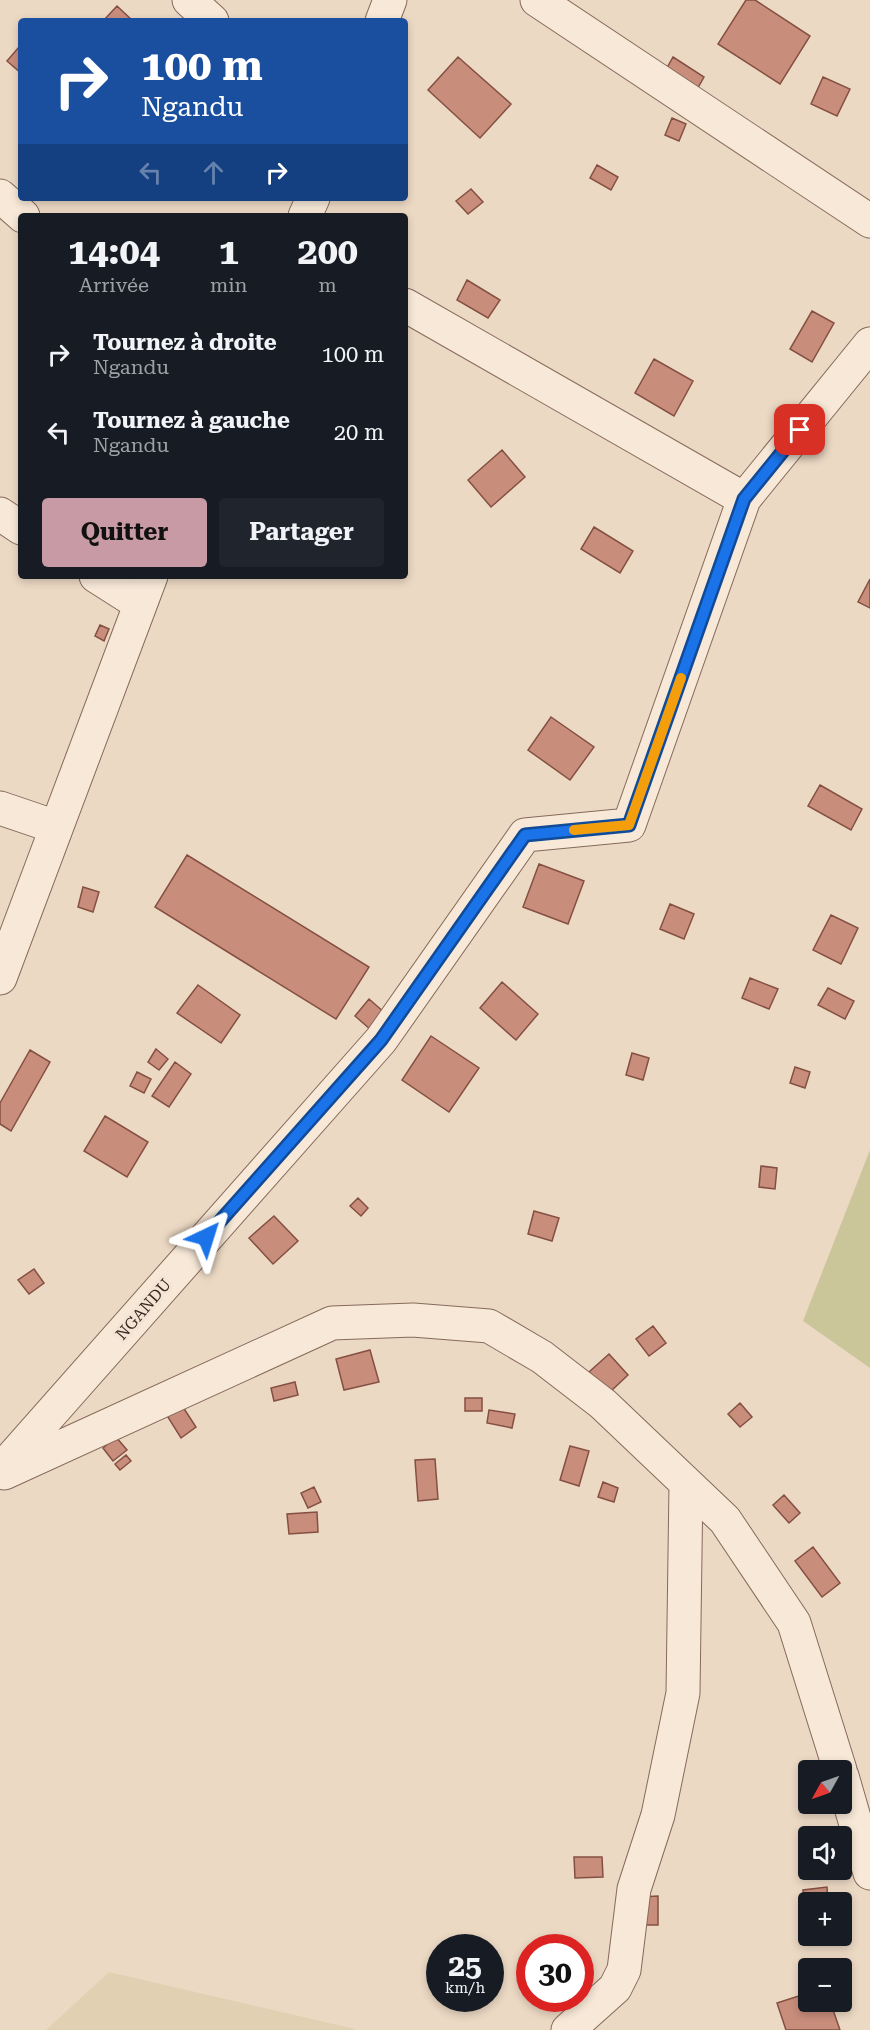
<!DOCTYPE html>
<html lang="fr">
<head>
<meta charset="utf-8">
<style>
  :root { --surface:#171b24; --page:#20242c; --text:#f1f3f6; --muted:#9ea1a6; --accent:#c79aa5 }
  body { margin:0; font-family:"Roboto Serif",serif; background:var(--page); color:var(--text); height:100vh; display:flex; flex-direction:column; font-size:22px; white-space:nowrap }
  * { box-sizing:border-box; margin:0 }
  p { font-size:20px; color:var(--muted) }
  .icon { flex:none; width:33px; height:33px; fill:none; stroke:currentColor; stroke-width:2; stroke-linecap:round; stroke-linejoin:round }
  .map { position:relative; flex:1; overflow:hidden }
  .details { position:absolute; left:18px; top:213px; width:390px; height:366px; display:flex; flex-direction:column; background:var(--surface); border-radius:6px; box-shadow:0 3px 9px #0003 }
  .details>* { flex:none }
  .top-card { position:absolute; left:18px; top:18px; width:390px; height:183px; border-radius:6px; box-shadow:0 3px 9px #0003; background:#1a4fa0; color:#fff; overflow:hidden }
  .needle { width:39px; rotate:230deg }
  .fabs { position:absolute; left:798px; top:1760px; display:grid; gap:12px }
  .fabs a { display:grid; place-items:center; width:54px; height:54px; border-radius:6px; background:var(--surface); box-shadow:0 3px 9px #0003; font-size:30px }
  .speed { position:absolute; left:426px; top:1934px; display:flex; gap:12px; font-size:30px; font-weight:700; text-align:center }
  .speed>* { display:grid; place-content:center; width:78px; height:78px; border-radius:50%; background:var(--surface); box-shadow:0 3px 9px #0003; line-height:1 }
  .speed small { font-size:15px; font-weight:400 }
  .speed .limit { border:9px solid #d22; background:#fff; color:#111 }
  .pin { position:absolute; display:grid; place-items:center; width:51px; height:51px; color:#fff; margin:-26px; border-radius:12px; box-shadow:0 3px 9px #0006 }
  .me { position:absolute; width:66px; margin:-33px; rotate:41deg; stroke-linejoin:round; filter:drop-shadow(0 0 4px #0008) }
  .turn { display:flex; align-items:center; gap:21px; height:126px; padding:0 24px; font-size:27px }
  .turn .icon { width:78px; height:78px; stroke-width:2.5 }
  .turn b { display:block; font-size:42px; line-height:51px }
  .lanes { display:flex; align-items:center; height:57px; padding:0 24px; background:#0003; justify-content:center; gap:30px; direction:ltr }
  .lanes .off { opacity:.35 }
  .eta { display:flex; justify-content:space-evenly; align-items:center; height:102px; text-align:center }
  .eta b { font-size:36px; font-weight:700; line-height:42px }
  .cta { display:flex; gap:12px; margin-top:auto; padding:12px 24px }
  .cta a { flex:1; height:69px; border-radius:6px; background:var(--accent); color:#111; font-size:24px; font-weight:700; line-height:69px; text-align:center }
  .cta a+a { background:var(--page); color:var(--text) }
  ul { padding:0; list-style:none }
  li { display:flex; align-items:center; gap:18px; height:78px; padding:0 24px }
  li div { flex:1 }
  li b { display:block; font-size:22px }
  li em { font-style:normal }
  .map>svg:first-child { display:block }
</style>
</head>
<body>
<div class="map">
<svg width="870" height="2030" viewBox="0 0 870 2030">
  <rect width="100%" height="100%" fill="#ecd9c4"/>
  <path fill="#e1d1b2" d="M 109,1972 L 355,2029 L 355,2030 L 46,2030 Z"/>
  <path fill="#cac699" d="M 870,1150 L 870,1368 L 803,1321 Z"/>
  <path fill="#c98d7c" stroke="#845042" stroke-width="1.5" d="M 746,0 L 755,0 L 810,36 L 780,84 L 718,44 Z
    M 117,6 L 133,21 L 103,21 Z
    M 19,47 L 21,49 L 21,73 L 7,61 Z
    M 458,57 L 511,104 L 480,138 L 428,90 Z
    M 673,57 L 704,77 L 695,93 L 664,73 Z
    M 823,77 L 850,89 L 837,116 L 811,104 Z
    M 672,118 L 686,124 L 679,141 L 665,135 Z
    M 597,165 L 618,177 L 611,190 L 590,178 Z
    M 471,189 L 483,202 L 468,214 L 456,201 Z
    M 467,280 L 500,300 L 488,318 L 457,300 Z
    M 812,311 L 834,323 L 812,362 L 790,349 Z
    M 654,359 L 693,381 L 674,416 L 635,393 Z
    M 502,450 L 525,477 L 491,507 L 468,480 Z
    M 594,527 L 633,551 L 620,573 L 581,549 Z
    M 870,579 L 870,608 L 858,602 Z
    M 100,625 L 109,629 L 104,641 L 95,636 Z
    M 551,717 L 594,747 L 570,780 L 528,750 Z
    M 820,785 L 862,809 L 851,830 L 808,806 Z
    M 187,855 L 369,967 L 336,1019 L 155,907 Z
    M 539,864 L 584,881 L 568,924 L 523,907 Z
    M 83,887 L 99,892 L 93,912 L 78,907 Z
    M 670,904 L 694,914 L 684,939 L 660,929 Z
    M 831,915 L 858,928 L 841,964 L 813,950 Z
    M 750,978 L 778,989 L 769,1009 L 742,998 Z
    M 502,982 L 538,1014 L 516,1040 L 480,1008 Z
    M 198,985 L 240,1015 L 221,1043 L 177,1013 Z
    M 828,988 L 854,1001 L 845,1019 L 818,1005 Z
    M 369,999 L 385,1013 L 371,1030 L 355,1016 Z
    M 431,1036 L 479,1068 L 449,1112 L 402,1080 Z
    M 156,1049 L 168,1059 L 159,1070 L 148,1062 Z
    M 30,1050 L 50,1062 L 11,1131 L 0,1124 L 0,1103 Z
    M 632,1053 L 649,1058 L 643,1080 L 626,1075 Z
    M 175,1062 L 191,1074 L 169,1107 L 152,1096 Z
    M 795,1067 L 810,1072 L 805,1088 L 790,1083 Z
    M 137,1072 L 151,1079 L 144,1093 L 130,1086 Z
    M 105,1116 L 148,1142 L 127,1177 L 84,1151 Z
    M 761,1166 L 777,1168 L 775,1189 L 759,1187 Z
    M 358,1198 L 368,1208 L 361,1216 L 350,1206 Z
    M 534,1211 L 559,1218 L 552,1241 L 528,1234 Z
    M 274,1216 L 298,1241 L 273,1264 L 249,1238 Z
    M 34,1269 L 44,1283 L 29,1294 L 18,1280 Z
    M 653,1326 L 666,1343 L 649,1356 L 636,1339 Z
    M 370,1350 L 379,1382 L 344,1390 L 336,1359 Z
    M 609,1354 L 628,1375 L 609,1393 L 589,1372 Z
    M 295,1382 L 298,1395 L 274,1401 L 271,1388 Z
    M 465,1398 L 482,1398 L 482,1411 L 465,1411 Z
    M 740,1403 L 752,1417 L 740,1427 L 728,1414 Z
    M 181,1404 L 196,1427 L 181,1438 L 166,1414 Z
    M 489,1410 L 515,1414 L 512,1428 L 487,1423 Z
    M 116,1437 L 127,1450 L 113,1461 L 103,1448 Z
    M 570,1446 L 589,1451 L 579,1486 L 560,1480 Z
    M 126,1455 L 131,1461 L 120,1470 L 115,1464 Z
    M 435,1459 L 438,1499 L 418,1501 L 415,1460 Z
    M 603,1482 L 618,1488 L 614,1502 L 598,1497 Z
    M 314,1487 L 321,1502 L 308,1508 L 301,1493 Z
    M 784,1495 L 800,1513 L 789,1523 L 773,1505 Z
    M 317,1512 L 318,1532 L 289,1534 L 287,1514 Z
    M 813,1547 L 840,1583 L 822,1597 L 795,1561 Z
    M 574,1857 L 602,1857 L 603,1877 L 575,1878 Z
    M 827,1887 L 828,1902 L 808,1902 L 808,1907 L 805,1908 L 803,1890 Z
    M 658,1896 L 658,1925 L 640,1925 L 640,1897 Z
    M 808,1993 L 808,2001 L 830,2001 L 840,2030 L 786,2030 L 777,2003 Z"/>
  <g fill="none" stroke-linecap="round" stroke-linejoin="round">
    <g stroke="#866a5b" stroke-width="35">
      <path id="minor" d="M 189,0 L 212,21
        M 537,0 L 870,221
        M 382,21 L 390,0
        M 0,196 L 23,216
        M 305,216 L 313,198
        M 405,305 L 744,499
        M 0,514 L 21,528
        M 96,576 L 140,604
        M 0,808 L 56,827
        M 0,978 L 151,576
        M 0,1471 L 381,1040 L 525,835 L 629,825 L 744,499 L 870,344
        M 4,1473 L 332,1323 L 413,1320 L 489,1326 L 542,1357 L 603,1404 L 725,1520 L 794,1623 L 840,1770
        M 842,1776 L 870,1873
        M 568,2030 L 615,1988 L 624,1970 L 634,1889 L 658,1815 L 683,1693 L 686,1484"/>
    </g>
    <use href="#minor" stroke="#f7e8d7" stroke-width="33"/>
  </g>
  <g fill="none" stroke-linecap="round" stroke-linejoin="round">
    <g stroke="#114b97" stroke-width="15">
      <path id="route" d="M 206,1237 L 381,1040 L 525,835 L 629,825 L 744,499 L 800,430"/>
    </g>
    <use href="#route" stroke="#1a73e8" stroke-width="10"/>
    <path stroke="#f59e0b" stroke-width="10" d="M 574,830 L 629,825 L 681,678"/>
  </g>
  <g text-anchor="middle" stroke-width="6" stroke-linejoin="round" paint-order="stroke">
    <g font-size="16" fill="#37261f" stroke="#f4e4d4">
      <text transform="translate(143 1309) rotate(-49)" y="6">NGANDU</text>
    </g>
  </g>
</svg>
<div class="fabs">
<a><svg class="needle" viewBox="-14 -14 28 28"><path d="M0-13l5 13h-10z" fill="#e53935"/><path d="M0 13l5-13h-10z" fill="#9ea1a6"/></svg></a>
<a><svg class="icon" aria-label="sound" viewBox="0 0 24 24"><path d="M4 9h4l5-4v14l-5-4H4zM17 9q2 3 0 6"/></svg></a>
<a>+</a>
<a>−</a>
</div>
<div class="speed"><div>25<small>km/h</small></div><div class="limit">30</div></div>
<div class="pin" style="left:800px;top:430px;background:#d93025"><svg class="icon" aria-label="arrive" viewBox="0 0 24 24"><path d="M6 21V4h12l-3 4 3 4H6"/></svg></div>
<svg class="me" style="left:206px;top:1237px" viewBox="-20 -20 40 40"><path d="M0-17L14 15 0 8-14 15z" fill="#1a73e8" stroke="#fff" stroke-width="4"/></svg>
<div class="top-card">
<div class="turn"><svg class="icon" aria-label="right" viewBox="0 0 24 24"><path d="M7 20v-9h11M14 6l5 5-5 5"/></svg><div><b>100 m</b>Ngandu</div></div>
<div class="lanes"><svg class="icon off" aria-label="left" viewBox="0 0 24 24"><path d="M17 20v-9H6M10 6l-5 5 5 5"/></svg><svg class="icon off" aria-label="ahead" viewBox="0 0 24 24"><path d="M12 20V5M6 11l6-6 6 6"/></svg><svg class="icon" aria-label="right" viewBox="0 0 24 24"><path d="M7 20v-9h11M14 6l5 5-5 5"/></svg></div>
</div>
<section class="details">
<div class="eta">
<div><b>14:04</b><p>Arrivée</p></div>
<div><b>1</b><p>min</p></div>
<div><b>200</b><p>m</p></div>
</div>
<ul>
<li><svg class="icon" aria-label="right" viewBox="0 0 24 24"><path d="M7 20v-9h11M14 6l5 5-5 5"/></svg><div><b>Tournez à droite</b><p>Ngandu</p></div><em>100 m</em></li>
<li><svg class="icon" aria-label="left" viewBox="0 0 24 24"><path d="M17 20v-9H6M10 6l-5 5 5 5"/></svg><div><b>Tournez à gauche</b><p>Ngandu</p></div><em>20 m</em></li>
</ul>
<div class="cta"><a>Quitter</a><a>Partager</a></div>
</section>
</div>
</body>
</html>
